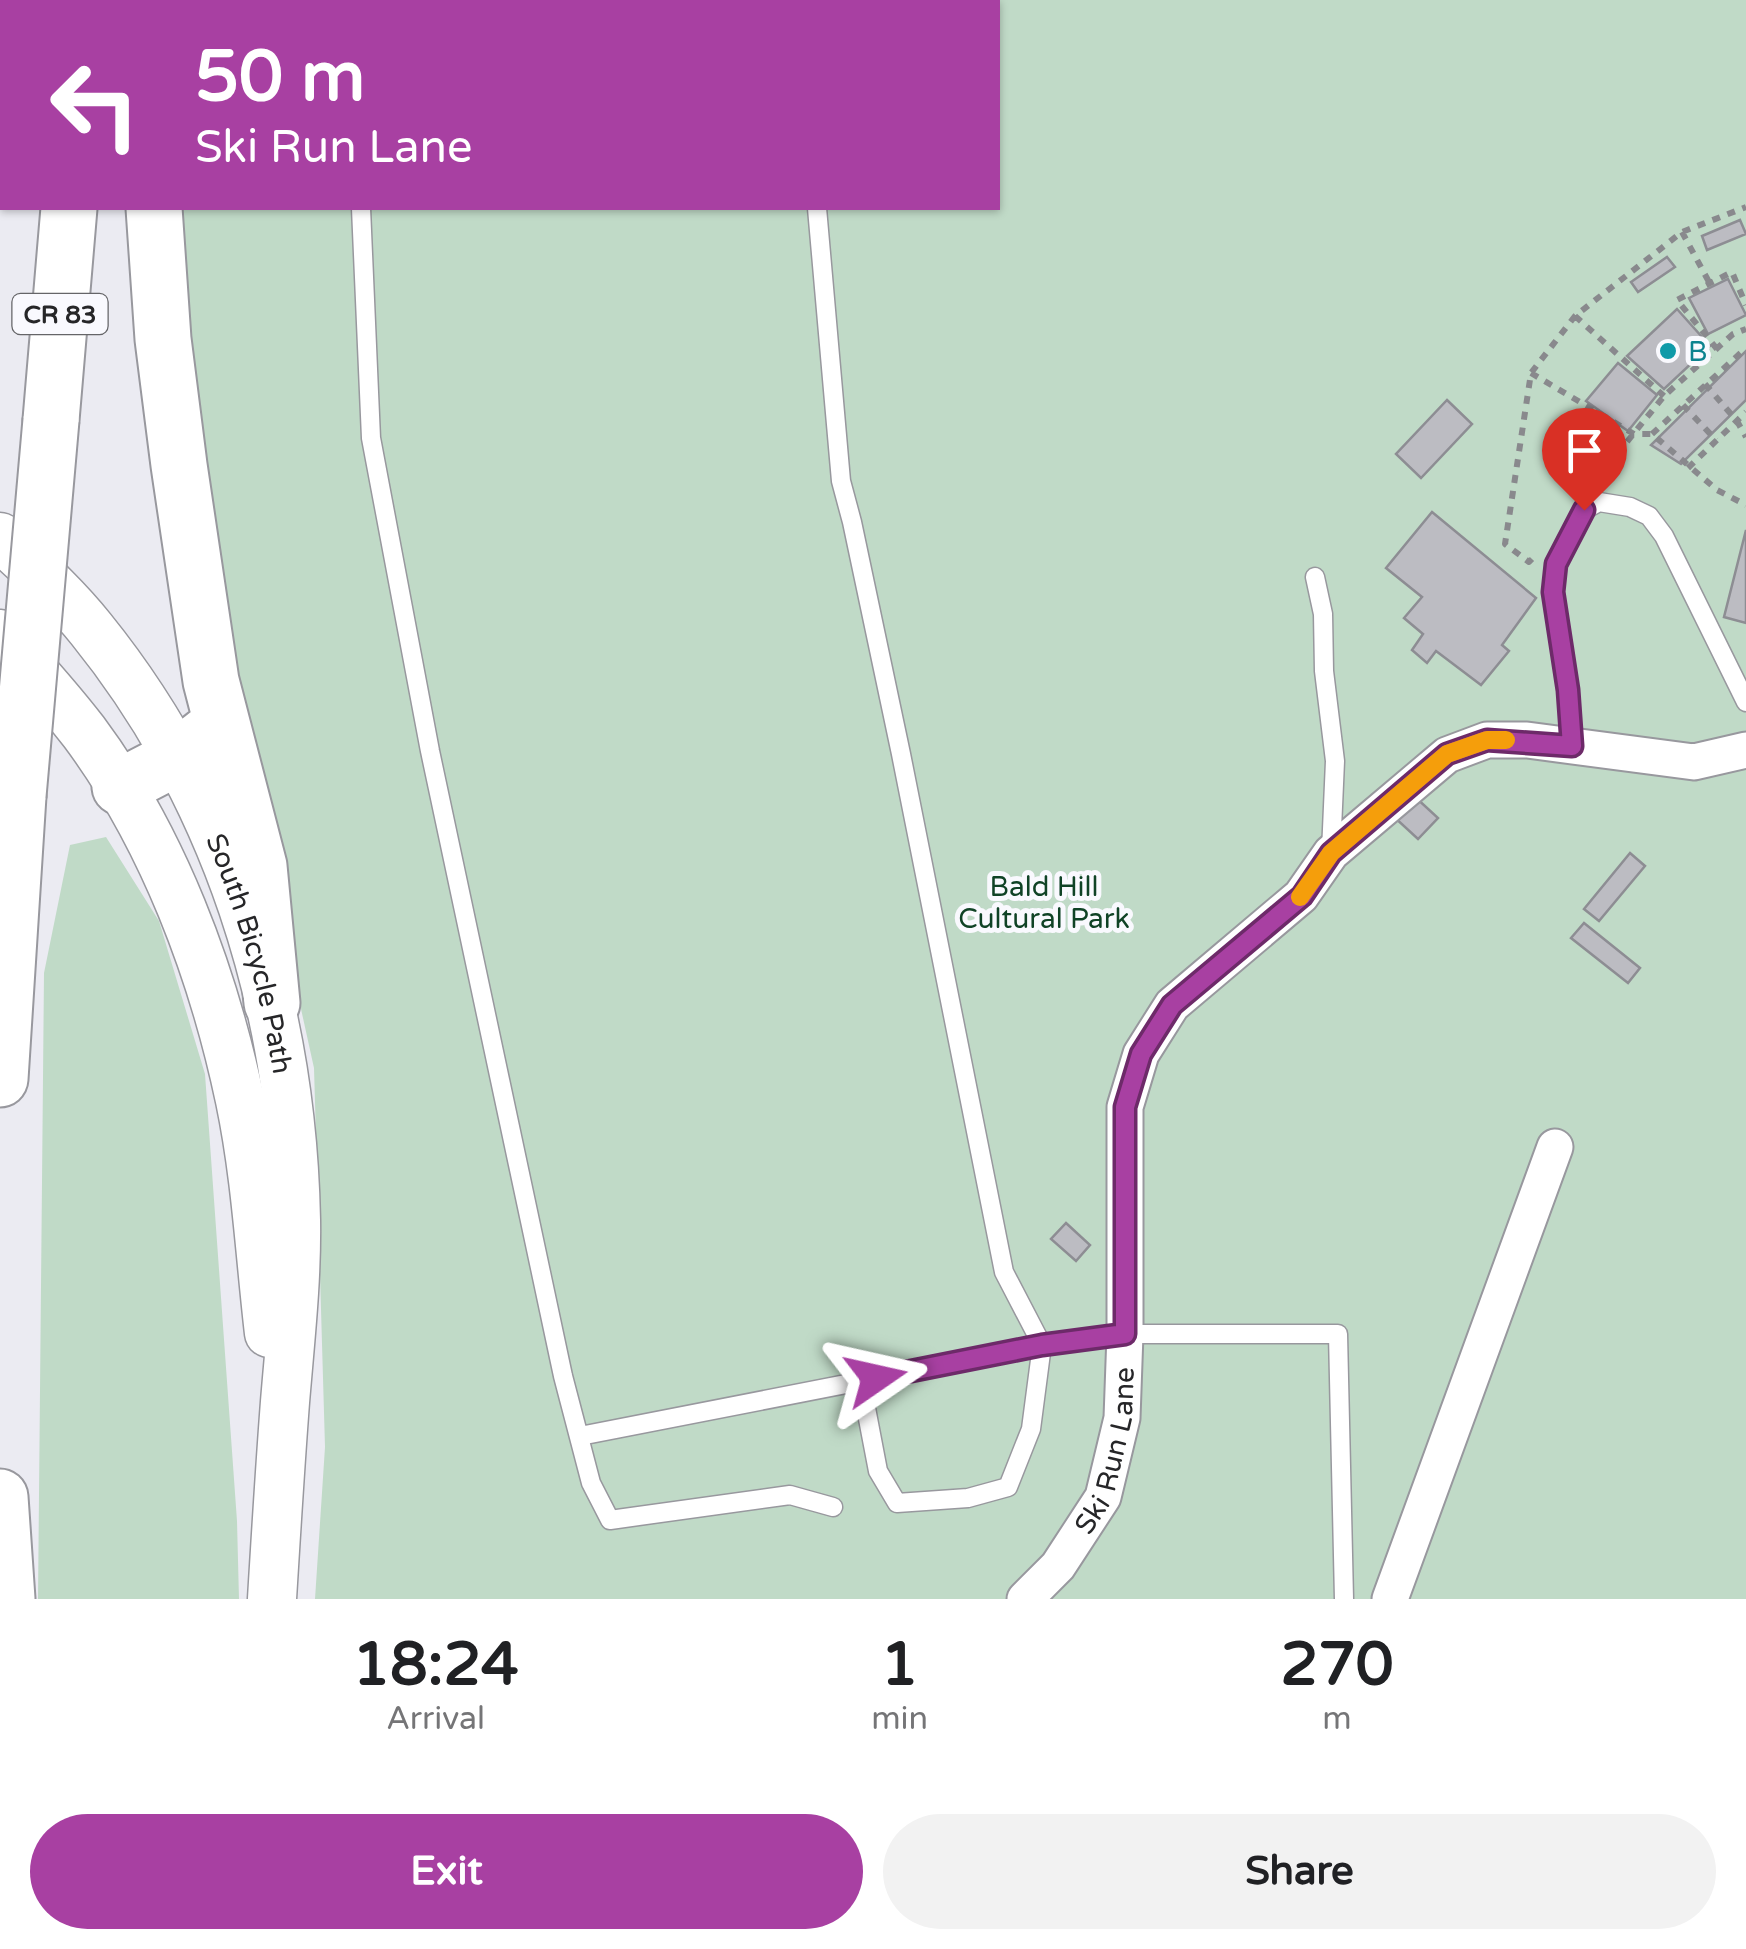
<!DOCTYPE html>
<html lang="en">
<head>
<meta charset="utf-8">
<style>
  :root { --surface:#fff; --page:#f2f2f2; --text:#202124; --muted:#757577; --accent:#a840a2 }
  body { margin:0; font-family:"Varela Round",sans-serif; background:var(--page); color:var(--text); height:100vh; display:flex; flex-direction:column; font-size:38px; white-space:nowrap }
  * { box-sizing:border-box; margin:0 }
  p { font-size:32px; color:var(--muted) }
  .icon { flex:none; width:55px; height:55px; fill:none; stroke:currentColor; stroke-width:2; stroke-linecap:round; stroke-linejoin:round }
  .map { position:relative; height:1599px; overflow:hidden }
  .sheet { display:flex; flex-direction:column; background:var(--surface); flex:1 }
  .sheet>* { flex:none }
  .guide { position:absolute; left:0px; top:0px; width:1000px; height:210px; box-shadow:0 2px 8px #0004; background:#a840a2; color:#fff; overflow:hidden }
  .pin { position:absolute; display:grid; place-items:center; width:85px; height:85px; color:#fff; margin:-102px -42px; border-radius:50% 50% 50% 0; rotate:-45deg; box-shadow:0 0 10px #0007 }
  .pin .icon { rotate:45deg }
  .me { position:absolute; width:110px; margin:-55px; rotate:79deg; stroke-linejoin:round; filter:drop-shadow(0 0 8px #0008) }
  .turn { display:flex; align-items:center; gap:35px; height:210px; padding:0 30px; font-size:45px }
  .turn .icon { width:130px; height:130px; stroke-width:2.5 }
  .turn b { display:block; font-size:70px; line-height:85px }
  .eta { display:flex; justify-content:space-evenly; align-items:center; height:170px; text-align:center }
  .eta b { font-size:60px; font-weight:700; line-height:70px }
  .action { display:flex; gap:20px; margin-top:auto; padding:20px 30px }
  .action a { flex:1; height:115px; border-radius:60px; background:var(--accent); color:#fff; font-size:40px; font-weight:700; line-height:115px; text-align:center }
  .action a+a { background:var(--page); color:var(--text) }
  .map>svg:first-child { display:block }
</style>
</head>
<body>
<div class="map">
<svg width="1746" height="1599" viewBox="0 0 1746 1599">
  <rect width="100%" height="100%" fill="#ebebf2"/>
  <path fill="#c0dac7" d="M 161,0 L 1746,0 L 1746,1599 L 315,1599 L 325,1447 L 314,1068 L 235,709 L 174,208 L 998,208 L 998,2 Z
    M 106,837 L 159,921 L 205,1074 L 237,1521 L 239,1599 L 38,1599 L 44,973 L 70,845 Z"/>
  <path fill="#bcbcc2" stroke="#8d8d93" stroke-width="2.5" d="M 1740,220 L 1746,234 L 1707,250 L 1702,236 Z
    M 1667,257 L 1675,267 L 1638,292 L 1631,282 Z
    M 1728,279 L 1746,315 L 1708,334 L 1689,298 Z
    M 1677,309 L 1710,346 L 1664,389 L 1627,356 Z
    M 1746,351 L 1746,400 L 1681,464 L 1651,445 Z
    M 1618,363 L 1657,395 L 1628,431 L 1586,401 Z
    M 1447,400 L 1472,424 L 1421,478 L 1396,454 Z
    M 1432,512 L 1536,598 L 1502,645 L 1509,651 L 1481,685 L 1436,651 L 1427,663 L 1412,650 L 1423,634 L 1404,618 L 1422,597 L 1386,568 Z
    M 1746,530 L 1746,623 L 1724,617 Z
    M 1413,795 L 1438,818 L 1418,839 L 1393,816 Z
    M 1630,853 L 1645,866 L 1599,921 L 1584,909 Z
    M 1584,923 L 1640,968 L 1628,983 L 1571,938 Z
    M 1066,1223 L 1090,1245 L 1076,1261 L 1051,1239 Z"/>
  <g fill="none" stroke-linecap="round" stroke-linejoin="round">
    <g stroke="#98989e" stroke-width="21">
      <path id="lane" d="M 361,208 L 371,438 L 430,751 L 563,1376 L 591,1483 L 610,1520 L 790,1495 L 833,1507
        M 817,208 L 841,481 L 852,522 L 901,754 L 1004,1272 L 1042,1345 L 1031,1429 L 1008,1487 L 968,1498 L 897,1503 L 878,1471 L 865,1403
        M 1315,577 L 1323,614 L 1324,671 L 1335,761 L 1331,852
        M 1571,746 L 1568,690 L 1553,592 L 1556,564 L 1584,510 L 1599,502 L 1630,507 L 1649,516 L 1664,536 L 1746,702
        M 580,1436 L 1056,1343 L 1125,1334 L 1338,1334 L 1344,1599"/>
    </g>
    <g stroke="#98989e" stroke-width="39">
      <g id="street">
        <path id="s1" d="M 1025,1599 L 1058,1566 L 1103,1497 L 1122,1418 L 1125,1334 L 1125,1107 L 1141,1054 L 1172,1005 L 1301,896 L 1331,853 L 1447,755 L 1487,740 L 1527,740 L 1694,762 L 1746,750"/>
        <path d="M 1390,1599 L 1555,1147"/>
      </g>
    </g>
    <g stroke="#98989e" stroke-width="51">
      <g id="secondary">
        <path id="s2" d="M 0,537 C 31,566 64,595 91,629 C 226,796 292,1006 296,1220 C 297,1281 290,1341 285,1402 C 280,1468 276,1533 272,1599"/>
        <path d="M 0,634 C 29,666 58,698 84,732 C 163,838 213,972 240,1100 C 256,1176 260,1256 269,1333"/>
      </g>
    </g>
    <g stroke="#98989e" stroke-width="59">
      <path id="highway" d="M 144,0 L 144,2
        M 86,2 L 87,0
        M 154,208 L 163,339 L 179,465 L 211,681 L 259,866 L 272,1003
        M 51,420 L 69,208
        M 120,787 L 178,757 L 220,724
        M 0,1079 L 18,796
        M 0,1497 L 7,1599"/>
    </g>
    <path stroke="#89898d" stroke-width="6" stroke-dasharray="8 8" stroke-linecap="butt" d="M 1682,232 L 1709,282
      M 1575,316 L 1664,396
      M 1717,349 L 1677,300 L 1732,272 L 1746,305
      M 1531,373 L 1634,434 L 1652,434 L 1717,490 L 1746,505
      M 1705,384 L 1737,421 L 1746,437
      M 1683,405 L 1716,440
      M 1652,434 L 1746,348
      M 1688,468 L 1746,412
      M 1597,479 L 1664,396 L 1733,334 L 1746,329
      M 1532,559 L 1529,562 L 1505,544 L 1531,373 L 1575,316 L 1682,232 L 1746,207"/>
    <use href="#lane" stroke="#fff" stroke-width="18"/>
    <use href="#street" stroke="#fff" stroke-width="35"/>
    <use href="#secondary" stroke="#fff" stroke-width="48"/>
    <use href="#highway" stroke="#fff" stroke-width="55"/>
    <g stroke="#98989e" stroke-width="59" stroke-linecap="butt">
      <path id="highway-bridge" d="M 18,796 L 51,420"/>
    </g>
    <use href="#highway-bridge" stroke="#fff" stroke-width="55"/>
  </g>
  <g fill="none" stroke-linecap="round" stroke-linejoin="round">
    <g stroke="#6d2a69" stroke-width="25">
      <path id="route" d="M 876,1378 L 1042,1345 L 1125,1334 L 1125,1107 L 1141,1054 L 1172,1005 L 1302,896 L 1331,853 L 1447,754 L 1487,740 L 1572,746 L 1568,690 L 1553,592 L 1556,564 L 1584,510"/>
    </g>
    <use href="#route" stroke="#a840a2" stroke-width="18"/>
    <path stroke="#f59e0b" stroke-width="18" d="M 1300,897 L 1331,853 L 1447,754 L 1487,740 L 1506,740"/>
  </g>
  <circle fill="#0f9aa8" stroke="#f9f9fe" stroke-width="4" cx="1668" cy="351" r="10"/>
  <g text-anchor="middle" stroke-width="10" stroke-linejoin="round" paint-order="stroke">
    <rect fill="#f9f9fe" stroke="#656568" stroke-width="2.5" x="12.5" y="294" width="95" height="40" rx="8"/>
    <g font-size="25" font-weight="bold" fill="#262628">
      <text x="60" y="323">CR 83</text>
    </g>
    <g font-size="28" fill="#0d838f" stroke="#f9f9fe" text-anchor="start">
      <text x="1688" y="361">B</text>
    </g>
    <g font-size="28" fill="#104326" stroke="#f9f9fe">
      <text x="1044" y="896">Bald Hill<tspan x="1044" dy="32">Cultural Park</tspan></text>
    </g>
    <g font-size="28" fill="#262628" stroke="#f9f9fe">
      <text dy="10" stroke="none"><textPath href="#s2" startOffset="495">South Bicycle Path</textPath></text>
      <text dy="10" stroke="none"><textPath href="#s1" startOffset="175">Ski Run Lane</textPath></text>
    </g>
  </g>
</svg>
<div class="pin" style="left:1584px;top:510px;background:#d93025"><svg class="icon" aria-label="arrive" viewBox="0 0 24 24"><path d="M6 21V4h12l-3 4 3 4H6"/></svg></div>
<svg class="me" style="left:876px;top:1378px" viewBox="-20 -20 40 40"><path d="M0-17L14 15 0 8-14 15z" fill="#a840a2" stroke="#fff" stroke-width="4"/></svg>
<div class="guide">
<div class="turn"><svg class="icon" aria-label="left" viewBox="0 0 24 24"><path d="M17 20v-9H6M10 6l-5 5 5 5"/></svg><div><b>50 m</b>Ski Run Lane</div></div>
</div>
</div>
<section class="sheet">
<div class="eta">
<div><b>18:24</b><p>Arrival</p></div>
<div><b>1</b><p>min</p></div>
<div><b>270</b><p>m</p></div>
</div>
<div class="action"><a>Exit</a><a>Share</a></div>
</section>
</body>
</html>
